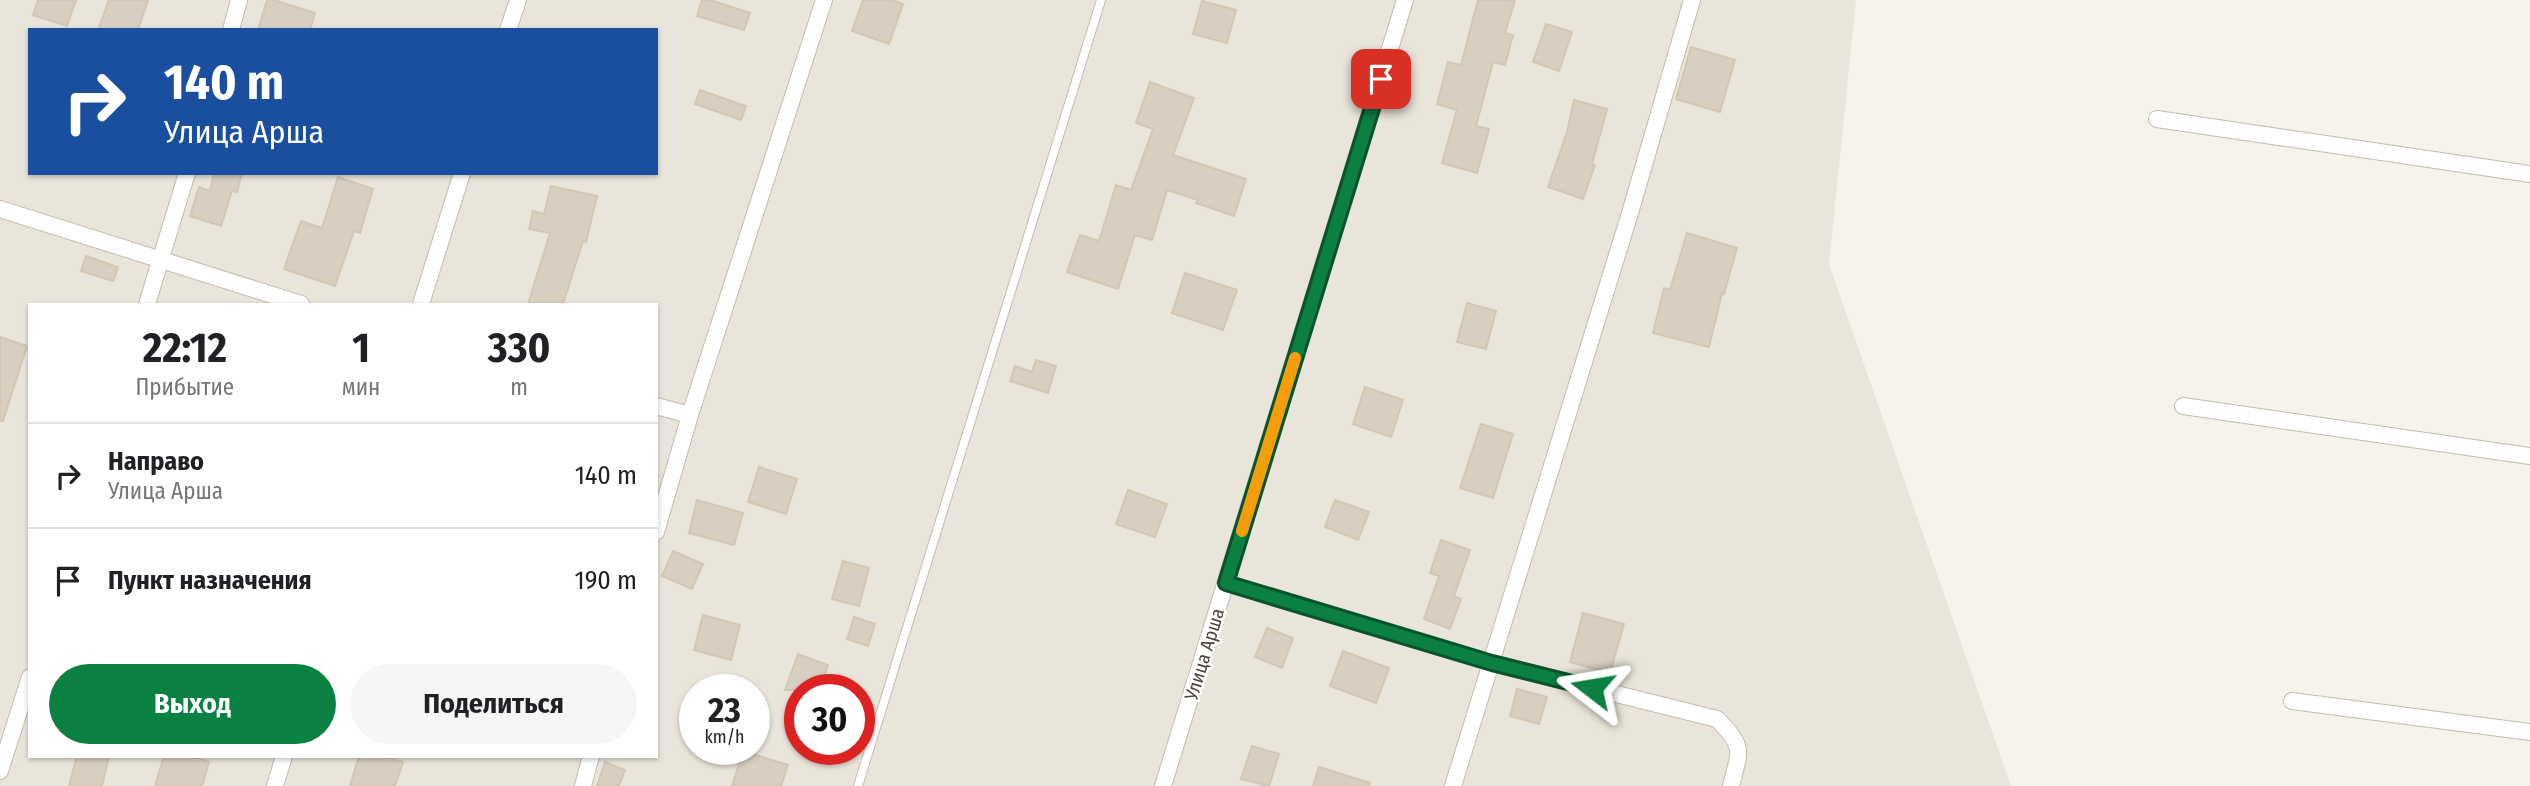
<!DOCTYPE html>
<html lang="ru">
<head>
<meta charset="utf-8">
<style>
  :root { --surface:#fff; --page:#f6f6f6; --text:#202124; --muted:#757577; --line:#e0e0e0; --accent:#0b8043 }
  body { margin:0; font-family:"Fira Sans Condensed",sans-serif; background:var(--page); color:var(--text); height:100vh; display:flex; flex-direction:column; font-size:26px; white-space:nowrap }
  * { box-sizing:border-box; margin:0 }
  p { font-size:23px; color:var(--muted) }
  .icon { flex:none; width:38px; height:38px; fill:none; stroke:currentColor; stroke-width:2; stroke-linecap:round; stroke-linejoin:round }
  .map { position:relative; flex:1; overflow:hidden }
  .drawer { position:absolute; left:28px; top:303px; width:630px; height:455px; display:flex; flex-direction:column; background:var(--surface); border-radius:0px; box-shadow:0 2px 5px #0004 }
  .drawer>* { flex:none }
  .hud { position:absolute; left:28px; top:28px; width:630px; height:147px; border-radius:0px; box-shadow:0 2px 5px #0004; background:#1a4fa0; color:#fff; overflow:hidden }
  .speed { position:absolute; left:679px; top:674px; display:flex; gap:14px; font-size:35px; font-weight:700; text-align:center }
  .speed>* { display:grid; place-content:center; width:91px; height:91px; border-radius:50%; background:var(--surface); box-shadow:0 2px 5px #0004; line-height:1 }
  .speed small { font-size:18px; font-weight:400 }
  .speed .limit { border:10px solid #d22; background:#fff; color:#111 }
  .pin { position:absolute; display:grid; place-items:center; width:60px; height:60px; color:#fff; margin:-30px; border-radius:14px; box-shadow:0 4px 10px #0006 }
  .me { position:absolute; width:77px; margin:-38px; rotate:284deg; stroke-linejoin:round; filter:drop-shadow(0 0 5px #0008) }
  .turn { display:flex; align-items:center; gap:24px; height:147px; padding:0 21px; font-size:32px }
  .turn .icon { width:91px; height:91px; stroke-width:2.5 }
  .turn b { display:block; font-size:49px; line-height:60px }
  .eta { display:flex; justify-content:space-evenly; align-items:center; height:119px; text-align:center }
  .eta b { font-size:42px; font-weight:700; line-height:49px }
  .button { display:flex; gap:14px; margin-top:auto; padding:14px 21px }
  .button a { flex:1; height:80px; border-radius:42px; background:var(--accent); color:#fff; font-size:28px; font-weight:700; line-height:80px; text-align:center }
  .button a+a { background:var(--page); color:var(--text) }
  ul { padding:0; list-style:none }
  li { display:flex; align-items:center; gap:21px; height:105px; padding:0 21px; border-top:2px solid var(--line) }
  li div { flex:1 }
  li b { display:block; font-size:26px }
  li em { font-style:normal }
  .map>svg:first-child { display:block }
</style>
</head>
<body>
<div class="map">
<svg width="2530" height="786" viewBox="0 0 2530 786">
  <rect width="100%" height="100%" fill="#f6f3ec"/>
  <path fill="#eae5da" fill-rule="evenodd" d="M 0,0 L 1856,0 L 1829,264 L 2011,786 L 0,786 ZM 30,30 L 656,30 L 656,173 L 30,173 ZM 30,304 L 656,304 L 656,756 L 30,756 ZM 695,690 L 754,690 L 754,749 L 695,749 ZM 800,690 L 859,690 L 859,749 L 800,749 Z"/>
  <path fill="#d8cfc1" stroke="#d3c7b4" stroke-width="2" d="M 38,0 L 76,0 L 67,26 L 33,15 Z
    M 109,0 L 148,0 L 138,30 L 98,30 Z
    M 267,0 L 274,0 L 315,13 L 310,30 L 258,30 Z
    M 702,0 L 710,0 L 750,13 L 744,30 L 697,16 Z
    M 863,0 L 892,0 L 903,4 L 889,44 L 852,31 Z
    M 1478,0 L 1515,0 L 1505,33 L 1513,35 L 1505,65 L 1493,62 L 1476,126 L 1489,129 L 1477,173 L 1442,163 L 1457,110 L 1437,104 L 1448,62 L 1461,65 Z
    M 1202,1 L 1236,10 L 1227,43 L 1193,34 Z
    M 1546,24 L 1572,32 L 1559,71 L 1533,62 Z
    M 1691,47 L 1735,60 L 1720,112 L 1676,99 Z
    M 1150,82 L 1194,98 L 1173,155 L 1246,179 L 1234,216 L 1196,203 L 1198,200 L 1167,190 L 1152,240 L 1135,235 L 1118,289 L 1067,272 L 1080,235 L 1099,241 L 1116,185 L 1131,190 L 1153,129 L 1136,123 Z
    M 700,90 L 746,106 L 741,120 L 695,104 Z
    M 1574,100 L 1607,109 L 1592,164 L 1595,165 L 1583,199 L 1548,187 L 1567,132 Z
    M 214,173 L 242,173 L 237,192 L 232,191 L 221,226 L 190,216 L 199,187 L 210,191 Z
    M 338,177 L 373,189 L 360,233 L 354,231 L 335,286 L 284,269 L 301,221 L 322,228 Z
    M 551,186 L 597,196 L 586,242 L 583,241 L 563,304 L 528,304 L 550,233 L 529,229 L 533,211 L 544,214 Z
    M 1687,233 L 1737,248 L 1724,294 L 1722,293 L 1709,347 L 1653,333 L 1664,288 L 1670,290 Z
    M 86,256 L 118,267 L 113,281 L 81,271 Z
    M 1185,273 L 1237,290 L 1223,330 L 1172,313 Z
    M 1467,303 L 1496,311 L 1486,349 L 1457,342 Z
    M 0,337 L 27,346 L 3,421 L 0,421 Z
    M 1036,360 L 1056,366 L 1048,393 L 1010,381 L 1015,366 L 1032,372 Z
    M 1365,387 L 1403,400 L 1391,437 L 1353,424 Z
    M 1481,424 L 1513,434 L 1493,498 L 1460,488 Z
    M 759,467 L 797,479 L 786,514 L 748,502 Z
    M 1128,490 L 1167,504 L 1155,537 L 1116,524 Z
    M 697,500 L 743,513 L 734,545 L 689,533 Z
    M 1335,500 L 1369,512 L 1358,540 L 1325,527 Z
    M 1441,540 L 1470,550 L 1454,596 L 1461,599 L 1450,629 L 1424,619 L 1439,576 L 1430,573 Z
    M 673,551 L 703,564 L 692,589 L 662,576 Z
    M 843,561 L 869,568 L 859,606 L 832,599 Z
    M 1583,613 L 1624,624 L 1610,673 L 1570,662 Z
    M 703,615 L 740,625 L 731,660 L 694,650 Z
    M 854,617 L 875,624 L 868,646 L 847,639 Z
    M 1267,628 L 1293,638 L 1282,668 L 1255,657 Z
    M 1343,651 L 1389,668 L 1376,703 L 1330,686 Z
    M 798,654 L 828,665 L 819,690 L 785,690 Z
    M 1517,689 L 1547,697 L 1539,724 L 1510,716 Z
    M 1252,746 L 1279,754 L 1269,786 L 1241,779 Z
    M 743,751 L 788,765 L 781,786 L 732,786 Z
    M 77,756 L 109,756 L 102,786 L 69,786 Z
    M 164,756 L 189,756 L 209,762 L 202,786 L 155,786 Z
    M 359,756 L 382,756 L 403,762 L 395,786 L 350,786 Z
    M 605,762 L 625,770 L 619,786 L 597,786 Z
    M 1319,767 L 1370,783 L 1369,786 L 1313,786 Z"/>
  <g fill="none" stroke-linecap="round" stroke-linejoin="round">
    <g stroke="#c2bbae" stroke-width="10">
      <path id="lane" d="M 858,786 L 1101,0"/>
    </g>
    <g stroke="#c2bbae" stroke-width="18">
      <path id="street" d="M 231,30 L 239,0
        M 508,30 L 518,0
        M 2157,119 L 2530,174
        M 0,209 L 301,304
        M 147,304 L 187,173
        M 421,304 L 462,173
        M 656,406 L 690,415
        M 2183,406 L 2530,456
        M 656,532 L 690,415 L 824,0
        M 1226,583 L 1492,663 L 1717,719 C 1745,747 1740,750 1731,786
        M 2292,701 L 2530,732
        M 0,771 L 30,677
        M 275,786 L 284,756
        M 583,786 L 591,756
        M 1163,786 L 1405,0
        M 1453,786 L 1630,213 L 1692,0"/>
    </g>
    <use href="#lane" stroke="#fff" stroke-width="8"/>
    <use href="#street" stroke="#fff" stroke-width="16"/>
  </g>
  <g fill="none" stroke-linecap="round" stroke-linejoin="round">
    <g stroke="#07532c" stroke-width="18">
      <path id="route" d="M 1381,79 L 1226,583 L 1492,663 L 1592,688"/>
    </g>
    <use href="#route" stroke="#0b8043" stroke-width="12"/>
    <path stroke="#f59e0b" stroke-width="12" d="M 1242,531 L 1295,358"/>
  </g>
  <g text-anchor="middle" stroke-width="5" stroke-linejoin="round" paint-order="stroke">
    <g font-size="19" fill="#4b4439" stroke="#fff">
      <text transform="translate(1204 654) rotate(-73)" y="7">Улица Арша</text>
    </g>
  </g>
</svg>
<div class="speed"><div>23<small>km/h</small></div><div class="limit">30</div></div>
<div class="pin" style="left:1381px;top:79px;background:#d93025"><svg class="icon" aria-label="arrive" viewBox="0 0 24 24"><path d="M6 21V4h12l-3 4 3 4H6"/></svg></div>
<svg class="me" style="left:1592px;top:688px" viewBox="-20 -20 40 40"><path d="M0-17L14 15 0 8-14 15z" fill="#0b8043" stroke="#fff" stroke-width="4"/></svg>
<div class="hud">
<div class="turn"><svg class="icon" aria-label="right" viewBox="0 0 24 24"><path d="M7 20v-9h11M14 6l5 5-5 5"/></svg><div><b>140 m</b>Улица Арша</div></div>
</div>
<section class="drawer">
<div class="eta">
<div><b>22:12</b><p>Прибытие</p></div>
<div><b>1</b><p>мин</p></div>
<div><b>330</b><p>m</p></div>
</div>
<ul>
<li><svg class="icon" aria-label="right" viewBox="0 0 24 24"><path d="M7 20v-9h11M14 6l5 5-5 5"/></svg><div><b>Направо</b><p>Улица Арша</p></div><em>140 m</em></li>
<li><svg class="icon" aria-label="arrive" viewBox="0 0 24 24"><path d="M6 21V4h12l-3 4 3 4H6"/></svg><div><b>Пункт назначения</b></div><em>190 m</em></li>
</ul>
<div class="button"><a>Выход</a><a>Поделиться</a></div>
</section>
</div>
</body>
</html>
